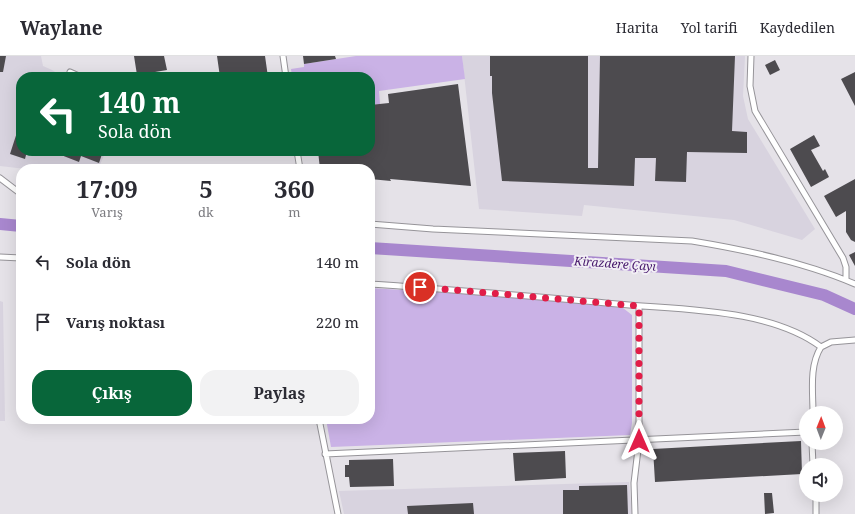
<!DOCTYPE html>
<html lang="tr">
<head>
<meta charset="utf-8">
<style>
  :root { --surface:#fff; --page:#f2f2f3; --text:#2b2b33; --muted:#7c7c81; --line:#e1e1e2; --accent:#08663a }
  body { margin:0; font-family:"Noto Serif",serif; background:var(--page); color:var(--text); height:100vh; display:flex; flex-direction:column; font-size:15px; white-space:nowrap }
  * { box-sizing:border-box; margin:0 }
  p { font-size:13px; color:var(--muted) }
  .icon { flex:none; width:22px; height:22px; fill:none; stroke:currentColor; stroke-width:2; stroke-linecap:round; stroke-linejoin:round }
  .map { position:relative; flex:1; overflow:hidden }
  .side { position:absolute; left:16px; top:108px; width:359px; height:260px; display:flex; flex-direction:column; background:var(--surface); border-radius:16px; box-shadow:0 4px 16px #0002 }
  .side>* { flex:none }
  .banner { position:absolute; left:16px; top:16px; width:359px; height:84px; border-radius:16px; box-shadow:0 4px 16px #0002; background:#08663a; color:#fff; overflow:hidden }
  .needle { width:26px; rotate:1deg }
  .fabs { position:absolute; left:799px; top:350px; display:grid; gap:8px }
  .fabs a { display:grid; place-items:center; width:44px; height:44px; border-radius:50%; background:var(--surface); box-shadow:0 4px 16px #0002; font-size:20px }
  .pin { position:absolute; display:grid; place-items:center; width:34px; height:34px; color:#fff; margin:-17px; border:2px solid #fff; border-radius:50%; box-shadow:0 1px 4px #0007 }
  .me { position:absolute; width:44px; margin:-22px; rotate:0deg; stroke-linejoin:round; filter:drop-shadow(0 0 3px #0008) }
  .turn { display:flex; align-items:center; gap:14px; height:84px; padding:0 16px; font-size:18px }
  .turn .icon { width:52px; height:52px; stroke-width:2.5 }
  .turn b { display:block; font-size:28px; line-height:34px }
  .eta { display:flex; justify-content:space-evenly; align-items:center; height:68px; text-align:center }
  .eta b { font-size:24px; font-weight:700; line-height:28px }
  .button { display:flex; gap:8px; margin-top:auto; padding:8px 16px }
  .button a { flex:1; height:46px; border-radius:16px; background:var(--accent); color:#fff; font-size:16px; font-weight:700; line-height:46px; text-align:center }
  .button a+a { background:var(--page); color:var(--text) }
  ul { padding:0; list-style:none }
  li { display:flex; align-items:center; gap:12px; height:60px; padding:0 16px }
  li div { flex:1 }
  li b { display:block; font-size:15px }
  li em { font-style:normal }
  header { display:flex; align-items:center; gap:24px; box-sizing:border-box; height:56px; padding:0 20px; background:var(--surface); border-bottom:1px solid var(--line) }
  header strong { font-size:19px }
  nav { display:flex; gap:22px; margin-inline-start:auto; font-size:14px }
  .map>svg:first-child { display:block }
</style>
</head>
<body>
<header>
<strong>Waylane</strong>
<nav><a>Harita</a><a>Yol tarifi</a><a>Kaydedilen</a></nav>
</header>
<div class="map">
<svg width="855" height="458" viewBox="0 0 855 458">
  <rect width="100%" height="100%" fill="#e5e2e8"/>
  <path fill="#d8d3df" d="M 0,0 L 41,0 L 43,10 L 52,14 L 63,21 L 21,21 L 21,95 L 106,95 L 98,113 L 26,113 L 0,110 Z
    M 462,0 L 745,0 L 743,40 L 748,63 L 815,173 L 802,184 L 734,164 L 584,149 L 582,160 L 479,153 Z
    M 0,245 L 3,246 L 5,365 L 0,365 Z
    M 629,426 L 632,458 L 344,458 L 339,435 Z"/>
  <path fill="#cab2e6" d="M 356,0 L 462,0 L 465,23 L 379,35 L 380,48 L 370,49 L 370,21 L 292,21 L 291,13 L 304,11 L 304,8 Z
    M 370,232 L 513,241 L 623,252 L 632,259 L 632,367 L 630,379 L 331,391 L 326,363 L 370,363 Z"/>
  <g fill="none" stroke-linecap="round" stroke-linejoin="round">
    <path stroke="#a887ce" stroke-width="12" d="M 0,168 L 21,170
      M 370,192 L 726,215 L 824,239 L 855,253"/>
  </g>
  <path fill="#4d4b4f" d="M 0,0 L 6,0 L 3,16 L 0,16 Z
    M 134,0 L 164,0 L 167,14 L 137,19 Z
    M 217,0 L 265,0 L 268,21 L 220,21 Z
    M 303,0 L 335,0 L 336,3 L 304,8 Z
    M 490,0 L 588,0 L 588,112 L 598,112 L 600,0 L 735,0 L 732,75 L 747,76 L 747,97 L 687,96 L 686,126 L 655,125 L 656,102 L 635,102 L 634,130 L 502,125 L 492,37 L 492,20 L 490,20 Z
    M 775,4 L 780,14 L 770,19 L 765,9 Z
    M 855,16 L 855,50 L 841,23 Z
    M 458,28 L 471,130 L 390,123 L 391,125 L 370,123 L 370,113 L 320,113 L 318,95 L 370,95 L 370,49 L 389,47 L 388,38 Z
    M 20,67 L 21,95 L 27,95 L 25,103 L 10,98 Z
    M 814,79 L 820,90 L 811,94 L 823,115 L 825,113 L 829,121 L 811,131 L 790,93 Z
    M 63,95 L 103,95 L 99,107 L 81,100 L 79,106 L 61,99 Z
    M 855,123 L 855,186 L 851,184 L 846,176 L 846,155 L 836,161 L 824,140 Z
    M 855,196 L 855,210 L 849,199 Z
    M 801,385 L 802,418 L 655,426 L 653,393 Z
    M 565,395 L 566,422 L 515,425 L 513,397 Z
    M 393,403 L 394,430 L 350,431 L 349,421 L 345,421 L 345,409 L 349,409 L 349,404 Z
    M 627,429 L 628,458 L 563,458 L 563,434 L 579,434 L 579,430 Z
    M 764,437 L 772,437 L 774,457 L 765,458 Z
    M 473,447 L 474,458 L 408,458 L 407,450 Z"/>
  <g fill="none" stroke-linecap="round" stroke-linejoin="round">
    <g stroke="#969499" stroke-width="7">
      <path id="street" d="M 283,0 L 286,21
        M 751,0 L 750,30 L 755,55 L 843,202 L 846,211 L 846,224
        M 70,16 L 81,21
        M 297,95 L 300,113
        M 0,122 L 21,138
        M 370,168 L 433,173 L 692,185 C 747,194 804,206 855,228
        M 0,201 L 21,202
        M 370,228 C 452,234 535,240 617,248 C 680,254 769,252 821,291 C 809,310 813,336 813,357
        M 821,291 L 831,286 L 855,284
        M 319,363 L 338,458
        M 812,387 L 813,409
        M 325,398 L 806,376
        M 816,439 L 816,458
        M 635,458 L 634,427 L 639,385 L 639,250"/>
    </g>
    <use href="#street" stroke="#fff" stroke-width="5"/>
  </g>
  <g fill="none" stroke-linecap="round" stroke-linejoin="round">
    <path stroke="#e11d48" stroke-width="7" stroke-dasharray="0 12.6" d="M 420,231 L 639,250 L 639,385"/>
  </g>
  <g text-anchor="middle" stroke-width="4" stroke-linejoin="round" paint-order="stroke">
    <g font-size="12" font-style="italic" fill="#47186c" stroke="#f2eff5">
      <text transform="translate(615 208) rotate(4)" y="4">Kirazdere Çayı</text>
    </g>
  </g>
</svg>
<div class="fabs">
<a><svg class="needle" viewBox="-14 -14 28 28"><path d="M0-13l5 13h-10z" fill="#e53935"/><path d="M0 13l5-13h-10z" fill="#7c7c81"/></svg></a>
<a><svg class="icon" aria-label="sound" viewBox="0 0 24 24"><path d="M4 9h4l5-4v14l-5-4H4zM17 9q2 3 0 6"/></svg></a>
</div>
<div class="pin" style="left:420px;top:231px;background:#d93025"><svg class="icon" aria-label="arrive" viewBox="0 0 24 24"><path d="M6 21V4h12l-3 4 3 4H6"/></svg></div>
<svg class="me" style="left:639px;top:385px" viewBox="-20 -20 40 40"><path d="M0-17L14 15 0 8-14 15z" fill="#e11d48" stroke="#fff" stroke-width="4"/></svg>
<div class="banner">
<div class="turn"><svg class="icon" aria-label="left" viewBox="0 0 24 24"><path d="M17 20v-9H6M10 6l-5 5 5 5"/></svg><div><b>140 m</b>Sola dön</div></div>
</div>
<section class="side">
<div class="eta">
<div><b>17:09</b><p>Varış</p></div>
<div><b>5</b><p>dk</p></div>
<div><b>360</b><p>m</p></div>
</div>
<ul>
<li><svg class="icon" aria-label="left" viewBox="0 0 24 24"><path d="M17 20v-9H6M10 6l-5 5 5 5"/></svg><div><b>Sola dön</b></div><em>140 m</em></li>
<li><svg class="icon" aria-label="arrive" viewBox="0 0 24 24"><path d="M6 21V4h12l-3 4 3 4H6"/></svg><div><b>Varış noktası</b></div><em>220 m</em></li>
</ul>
<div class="button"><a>Çıkış</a><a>Paylaş</a></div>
</section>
</div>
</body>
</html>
